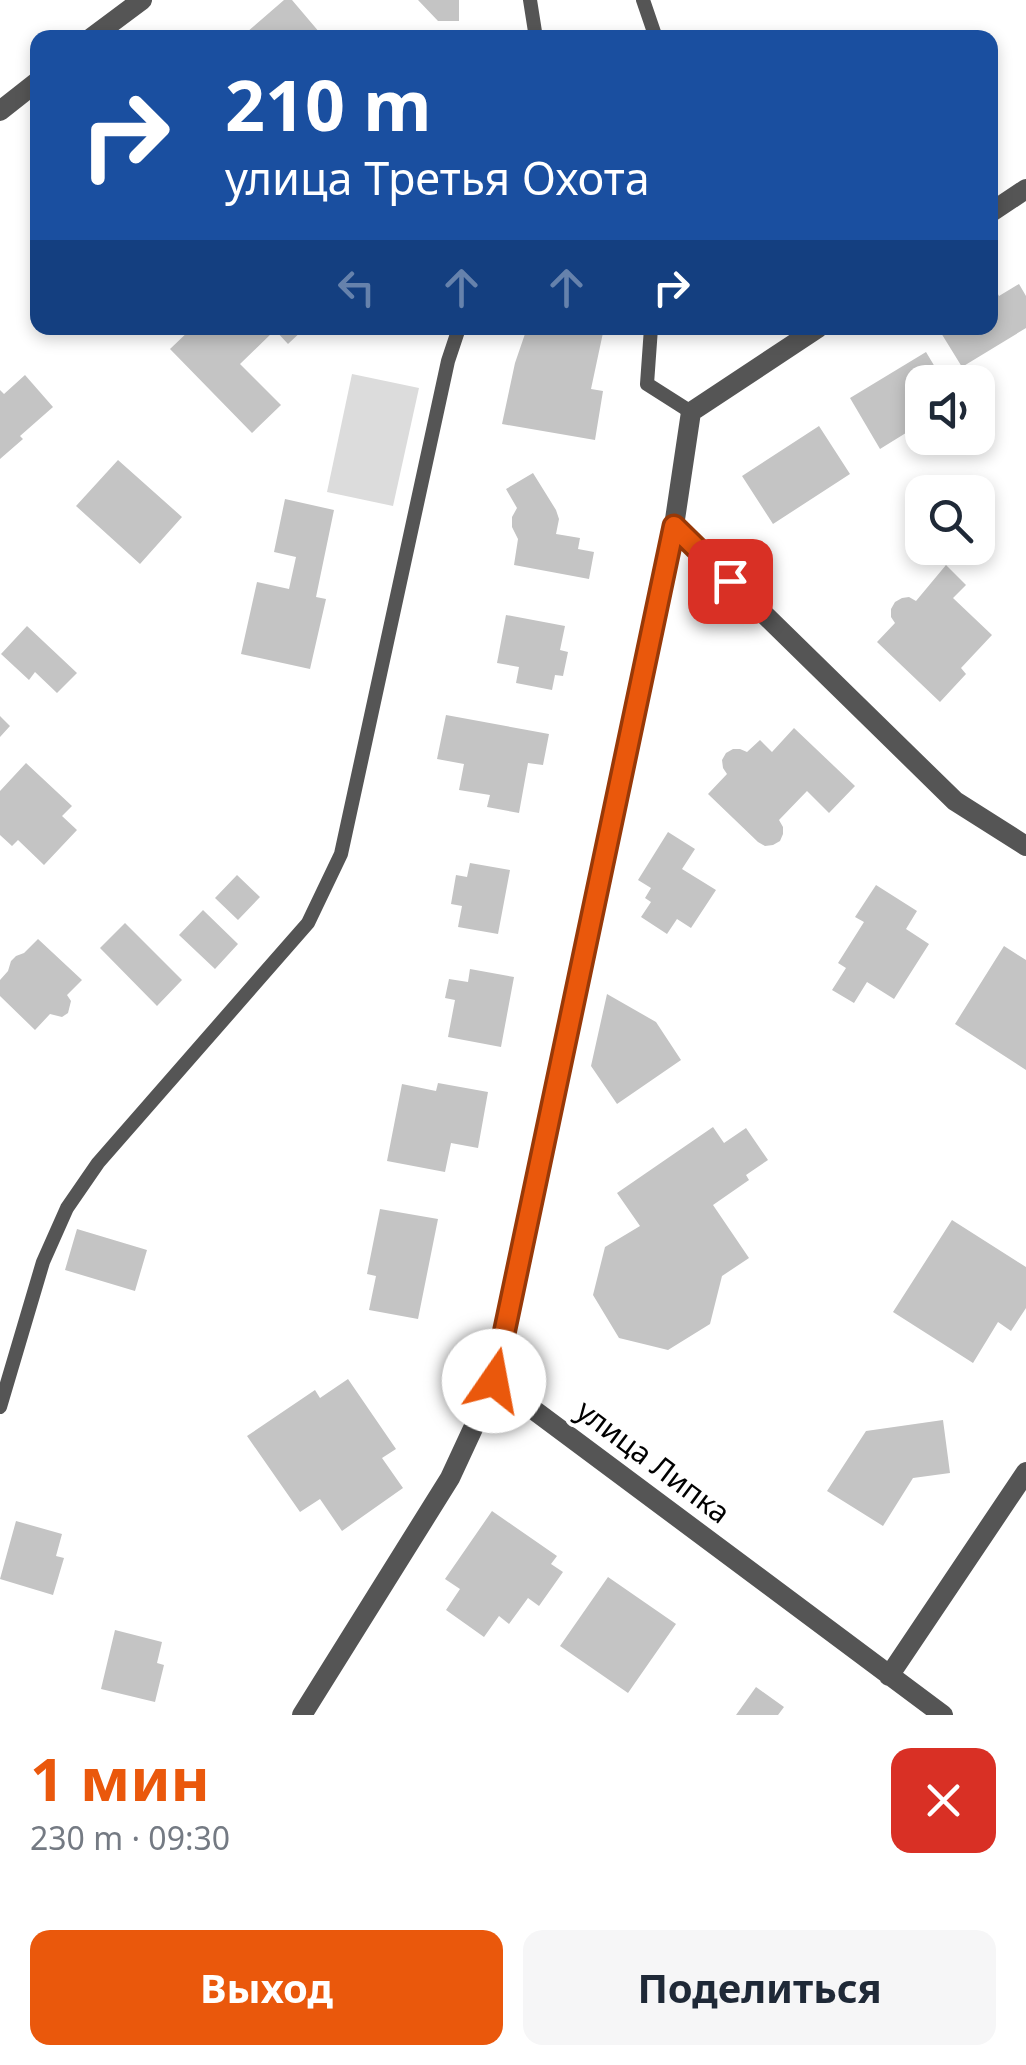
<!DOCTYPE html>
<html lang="ru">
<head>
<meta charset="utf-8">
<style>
  :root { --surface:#fff; --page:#f6f6f7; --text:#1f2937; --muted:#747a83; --accent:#ea580c }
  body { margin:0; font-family:"Noto Sans",sans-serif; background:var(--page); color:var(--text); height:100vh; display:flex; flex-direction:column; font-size:38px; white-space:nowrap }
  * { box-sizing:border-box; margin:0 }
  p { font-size:32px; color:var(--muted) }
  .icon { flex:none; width:55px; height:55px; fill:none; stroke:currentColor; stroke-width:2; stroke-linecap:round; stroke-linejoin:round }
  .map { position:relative; height:1715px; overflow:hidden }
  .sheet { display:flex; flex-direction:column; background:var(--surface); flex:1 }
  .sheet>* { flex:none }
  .hud { position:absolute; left:30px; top:30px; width:968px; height:305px; border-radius:20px; box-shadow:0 5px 15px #0003; background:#1a4fa0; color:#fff; overflow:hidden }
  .fabs { position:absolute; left:905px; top:365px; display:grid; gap:20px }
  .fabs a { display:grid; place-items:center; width:90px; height:90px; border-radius:20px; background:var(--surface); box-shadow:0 5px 15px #0003; font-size:50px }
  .pin { position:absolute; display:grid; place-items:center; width:85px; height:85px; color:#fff; margin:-42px; border-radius:20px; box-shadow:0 5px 15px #0006 }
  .me { position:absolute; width:110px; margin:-55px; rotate:12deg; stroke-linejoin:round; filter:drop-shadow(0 0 8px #0008) }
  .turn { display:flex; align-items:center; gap:35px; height:210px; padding:0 30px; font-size:45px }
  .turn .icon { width:130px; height:130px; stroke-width:2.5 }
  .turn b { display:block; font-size:70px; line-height:85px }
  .lanes { display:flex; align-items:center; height:95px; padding:0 30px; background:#0003; justify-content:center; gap:50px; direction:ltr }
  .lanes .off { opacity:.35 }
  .round { display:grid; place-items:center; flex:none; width:105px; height:105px; border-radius:20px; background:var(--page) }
  .summary { display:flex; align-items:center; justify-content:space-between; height:170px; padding:0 30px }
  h1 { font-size:60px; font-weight:700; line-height:75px; color:var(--accent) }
  .primary-button { display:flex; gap:20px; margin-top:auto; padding:20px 30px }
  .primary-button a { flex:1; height:115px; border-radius:20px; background:var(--accent); color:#fff; font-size:40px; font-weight:700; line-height:115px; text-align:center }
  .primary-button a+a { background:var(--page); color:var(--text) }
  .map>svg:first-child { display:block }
</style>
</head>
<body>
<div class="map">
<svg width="1026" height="1715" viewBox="0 0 1026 1715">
  <rect width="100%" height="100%" fill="#fff"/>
  <path fill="#dcdcdc" d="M 352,374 L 419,388 L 393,506 L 327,492 Z"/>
  <path fill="#c4c4c4" d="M 284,0 L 292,0 L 320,33 L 315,38 L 250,38 L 246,33 Z
    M 418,0 L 459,0 L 459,21 L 438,21 Z
    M 1019,284 L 1026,296 L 1026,328 L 962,367 L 938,328 L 990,328 L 990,290 L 994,287 L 999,296 Z
    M 192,328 L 305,328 L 288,344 L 275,330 L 240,364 L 281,405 L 252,433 L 170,349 Z
    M 527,328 L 604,328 L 591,389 L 603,391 L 595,440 L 502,424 L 515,363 Z
    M 926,352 L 944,382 L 922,382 L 922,423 L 880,449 L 850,398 Z
    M 25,375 L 53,407 L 20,436 L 23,439 L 0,459 L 0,390 L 4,394 Z
    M 819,426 L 850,474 L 773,524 L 742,476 Z
    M 118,460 L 182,517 L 140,564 L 76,506 Z
    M 533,473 L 556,510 L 559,519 L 556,534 L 580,538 L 578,549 L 594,552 L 589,579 L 514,565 L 518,539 L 512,527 L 512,517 L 517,508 L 506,489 Z
    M 285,499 L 334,510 L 316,597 L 326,599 L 310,669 L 241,654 L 257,582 L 289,589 L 296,557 L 274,552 Z
    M 946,565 L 966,585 L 953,598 L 992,635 L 961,668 L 966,674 L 940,702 L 877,642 L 895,623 L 891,617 L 891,609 L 895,602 L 902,598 L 909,597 L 916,601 Z
    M 506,615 L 565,626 L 560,650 L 568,652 L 563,676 L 555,675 L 552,690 L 516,683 L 519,667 L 497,663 Z
    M 27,626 L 77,673 L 57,693 L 35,672 L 29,680 L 1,654 Z
    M 446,715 L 549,734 L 543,765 L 528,763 L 519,813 L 487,807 L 490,795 L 459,790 L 464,764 L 437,759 Z
    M 0,716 L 10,726 L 0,737 Z
    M 794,728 L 855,786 L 829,813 L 807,791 L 779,820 L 783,827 L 783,834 L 780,841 L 773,845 L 765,846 L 758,842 L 708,794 L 727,774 L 723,768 L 722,760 L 726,753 L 733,749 L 740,749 L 747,752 L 760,740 L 772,752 Z
    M 26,763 L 72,806 L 62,816 L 77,830 L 44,865 L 18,840 L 12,846 L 0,835 L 0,791 Z
    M 668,832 L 695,849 L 682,869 L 716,890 L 691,928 L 677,919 L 667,934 L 641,917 L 651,902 L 645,898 L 651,888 L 638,880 Z
    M 470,863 L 510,870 L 498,934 L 458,927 L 462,906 L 451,904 L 456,875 L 467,877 Z
    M 237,875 L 260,897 L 238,920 L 215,898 Z
    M 876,885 L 917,911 L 906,929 L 929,944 L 894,999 L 867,982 L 854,1003 L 832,990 L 846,968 L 838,963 L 864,922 L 855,917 Z
    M 203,910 L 238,944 L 215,969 L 179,935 Z
    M 125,923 L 182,980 L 157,1006 L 100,948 Z
    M 38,939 L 82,980 L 67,995 L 71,1001 L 68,1013 L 62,1017 L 50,1014 L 35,1030 L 0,996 L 0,980 L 8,971 L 11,961 L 16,956 L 24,953 Z
    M 1004,946 L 1026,960 L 1026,1070 L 955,1024 Z
    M 470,969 L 514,977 L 501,1047 L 448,1037 L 455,1000 L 445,998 L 449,979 L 468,982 Z
    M 607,994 L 656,1022 L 681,1060 L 617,1104 L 591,1066 Z
    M 438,1083 L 488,1092 L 478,1148 L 451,1143 L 445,1172 L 387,1161 L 402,1084 L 436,1091 Z
    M 713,1127 L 724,1143 L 746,1128 L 768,1160 L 746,1175 L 749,1180 L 713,1205 L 749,1258 L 722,1276 L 710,1324 L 668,1350 L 619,1338 L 593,1295 L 605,1247 L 640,1226 L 617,1193 Z
    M 380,1209 L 438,1219 L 418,1319 L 369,1310 L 376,1276 L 367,1274 Z
    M 952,1220 L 1026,1267 L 1026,1308 L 1011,1331 L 998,1322 L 973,1363 L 893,1312 Z
    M 77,1229 L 147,1250 L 135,1291 L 65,1270 Z
    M 348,1379 L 396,1449 L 382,1458 L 403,1488 L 342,1531 L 320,1499 L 300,1512 L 247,1436 L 315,1390 L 320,1398 Z
    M 943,1420 L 950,1473 L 913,1478 L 883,1526 L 827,1491 L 866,1431 Z
    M 492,1511 L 557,1556 L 551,1564 L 563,1572 L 539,1606 L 528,1598 L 509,1624 L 499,1616 L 484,1637 L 446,1610 L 460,1589 L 445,1579 Z
    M 16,1521 L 62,1534 L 56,1556 L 64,1558 L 53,1595 L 0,1579 Z
    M 608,1577 L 676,1624 L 628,1693 L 560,1646 Z
    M 115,1630 L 162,1642 L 157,1663 L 164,1665 L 155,1702 L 101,1689 Z
    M 756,1687 L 784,1707 L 778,1715 L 736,1715 Z"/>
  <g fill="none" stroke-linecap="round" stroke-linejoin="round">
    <path stroke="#555" stroke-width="14" d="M 530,0 L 536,38
      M 643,0 L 656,38
      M 651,328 L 647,384 L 691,412
      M 0,1407 L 43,1262 L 67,1208 L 98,1163 L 308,923 L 341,854 L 448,361 L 459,328"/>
    <path stroke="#555" stroke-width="20" d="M 990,213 L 1026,189
      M 818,328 L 691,412 L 674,526 L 495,1381 L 943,1715
      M 674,526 L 955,801 L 1026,846
      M 889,1676 L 1026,1472
      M 302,1715 L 450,1478 L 495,1381"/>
    <path stroke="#555" stroke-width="20" d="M 91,38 L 142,0
      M 0,111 L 38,81"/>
  </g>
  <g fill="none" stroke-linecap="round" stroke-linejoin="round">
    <g stroke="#983908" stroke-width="25">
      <path id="route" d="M 494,1381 L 674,526 L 730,581"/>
    </g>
    <use href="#route" stroke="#ea580c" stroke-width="18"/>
  </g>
  <g text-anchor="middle" stroke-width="8" stroke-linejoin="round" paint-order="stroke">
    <g font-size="30" fill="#000" stroke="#fff">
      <text transform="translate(653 1462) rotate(37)" y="10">улица Липка</text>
    </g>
  </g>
</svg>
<div class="fabs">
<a><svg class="icon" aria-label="sound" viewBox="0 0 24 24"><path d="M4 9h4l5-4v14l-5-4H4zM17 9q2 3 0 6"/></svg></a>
<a><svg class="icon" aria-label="search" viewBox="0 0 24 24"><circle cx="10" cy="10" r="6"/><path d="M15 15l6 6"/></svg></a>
</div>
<div class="pin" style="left:730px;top:581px;background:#d93025"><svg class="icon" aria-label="arrive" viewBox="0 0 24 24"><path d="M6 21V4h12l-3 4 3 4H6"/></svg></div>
<svg class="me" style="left:494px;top:1381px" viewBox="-20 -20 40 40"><circle r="19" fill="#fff"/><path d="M0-13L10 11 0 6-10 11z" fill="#ea580c"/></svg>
<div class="hud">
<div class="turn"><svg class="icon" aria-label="right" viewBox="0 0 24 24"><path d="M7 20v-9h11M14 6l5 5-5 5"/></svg><div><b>210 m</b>улица Третья Охота</div></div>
<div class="lanes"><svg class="icon off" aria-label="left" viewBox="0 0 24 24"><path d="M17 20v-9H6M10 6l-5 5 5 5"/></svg><svg class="icon off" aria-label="ahead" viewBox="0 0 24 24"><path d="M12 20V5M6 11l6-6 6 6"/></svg><svg class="icon off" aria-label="ahead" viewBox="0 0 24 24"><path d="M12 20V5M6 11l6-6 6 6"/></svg><svg class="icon" aria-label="right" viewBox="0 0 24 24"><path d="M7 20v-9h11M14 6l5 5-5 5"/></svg></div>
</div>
</div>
<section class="sheet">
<div class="summary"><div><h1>1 мин</h1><p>230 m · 09:30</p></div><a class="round" style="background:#d93025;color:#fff"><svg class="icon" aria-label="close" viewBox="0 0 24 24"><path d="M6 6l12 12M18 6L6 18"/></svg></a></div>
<div class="primary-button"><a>Выход</a><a>Поделиться</a></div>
</section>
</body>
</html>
